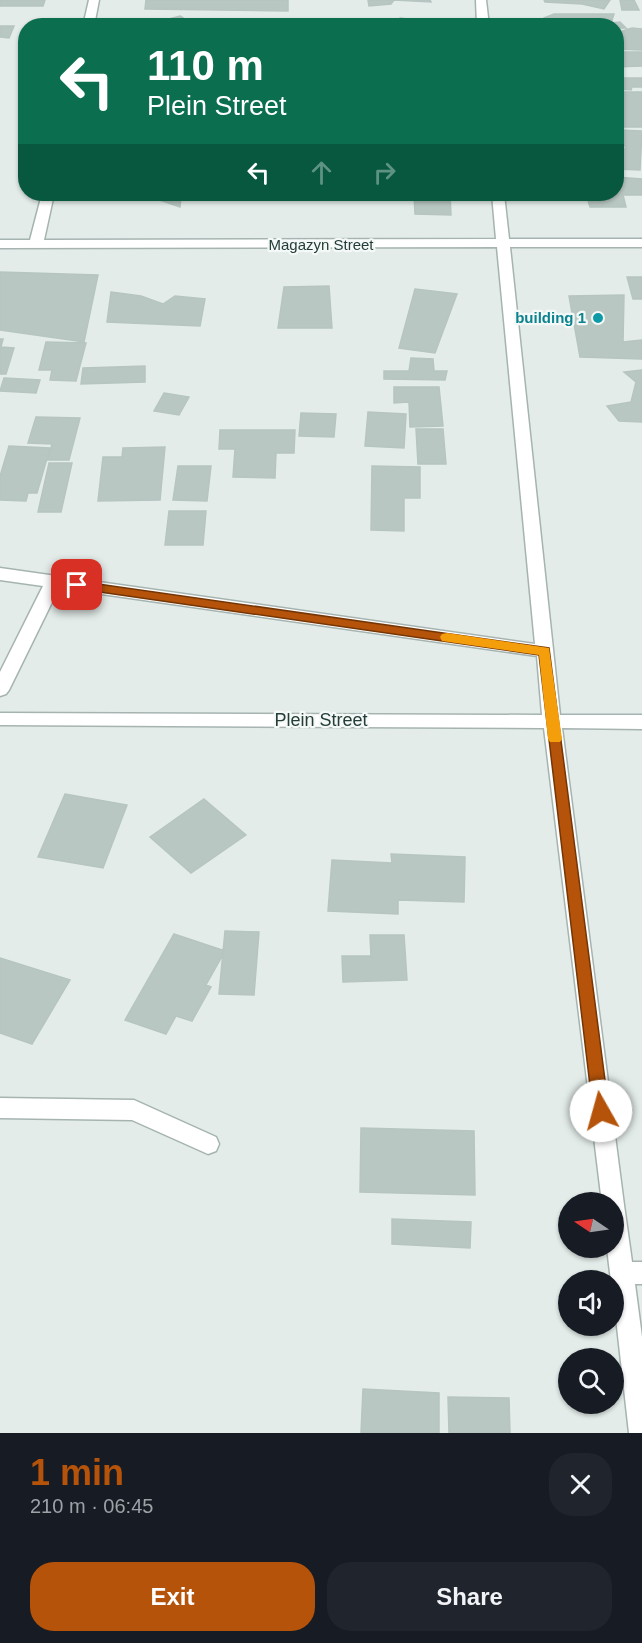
<!DOCTYPE html>
<html lang="en">
<head>
<meta charset="utf-8">
<style>
  :root { --surface:#171b24; --page:#20242c; --text:#f1f3f6; --muted:#9ea1a6; --accent:#b45309 }
  body { margin:0; font-family:Arial,sans-serif; background:var(--page); color:var(--text); height:100vh; display:flex; flex-direction:column; font-size:22px; white-space:nowrap }
  * { box-sizing:border-box; margin:0 }
  p { font-size:20px; color:var(--muted) }
  .icon { flex:none; width:33px; height:33px; fill:none; stroke:currentColor; stroke-width:2; stroke-linecap:round; stroke-linejoin:round }
  .map { position:relative; height:1433px; overflow:hidden }
  .panel { display:flex; flex-direction:column; background:var(--surface); flex:1 }
  .panel>* { flex:none }
  .banner { position:absolute; left:18px; top:18px; width:606px; height:183px; border-radius:24px; box-shadow:0 2px 4px #0004; background:#0b6e4f; color:#fff; overflow:hidden }
  .needle { width:39px; rotate:283deg }
  .fabs { position:absolute; left:558px; top:1192px; display:grid; gap:12px }
  .fabs a { display:grid; place-items:center; width:66px; height:66px; border-radius:50%; background:var(--surface); box-shadow:0 2px 4px #0004; font-size:30px }
  .pin { position:absolute; display:grid; place-items:center; width:51px; height:51px; color:#fff; margin:-26px; border-radius:12px; box-shadow:0 3px 9px #0006 }
  .me { position:absolute; width:66px; margin:-33px; rotate:353deg; stroke-linejoin:round; filter:drop-shadow(0 0 4px #0008) }
  .turn { display:flex; align-items:center; gap:21px; height:126px; padding:0 30px; font-size:27px }
  .turn .icon { width:78px; height:78px; stroke-width:2.5 }
  .turn b { display:block; font-size:42px; line-height:51px }
  .lanes { display:flex; align-items:center; height:57px; padding:0 30px; background:#0003; justify-content:center; gap:30px; direction:ltr }
  .lanes .off { opacity:.35 }
  .round { display:grid; place-items:center; flex:none; width:63px; height:63px; border-radius:24px; background:var(--page) }
  .head { display:flex; align-items:center; justify-content:space-between; height:102px; padding:0 30px }
  h1 { font-size:36px; font-weight:800; line-height:45px; color:var(--accent) }
  .action { display:flex; gap:12px; margin-top:auto; padding:12px 30px }
  .action a { flex:1; height:69px; border-radius:24px; background:var(--accent); color:#fff; font-size:24px; font-weight:800; line-height:69px; text-align:center }
  .action a+a { background:var(--page); color:var(--text) }
  .map>svg:first-child { display:block }
</style>
</head>
<body>
<div class="map">
<svg width="642" height="1433" viewBox="0 0 642 1433">
  <rect width="100%" height="100%" fill="#e3ece9"/>
  <path fill="#b9c7c2" stroke="#b6c5c1" stroke-width="1.5" d="M 0,0 L 45,0 L 43,6 L 0,6 Z
    M 146,0 L 288,0 L 288,11 L 145,9 Z
    M 368,0 L 430,0 L 431,2 L 394,0 L 391,4 L 369,6 Z
    M 544,0 L 610,0 L 604,9 L 582,4 L 545,2 Z
    M 620,0 L 634,0 L 639,10 L 622,10 Z
    M 554,14 L 614,14 L 611,23 L 620,22 L 626,28 L 616,28 L 616,26 L 546,26 L 544,18 Z
    M 180,16 L 194,25 L 156,26 L 154,23 Z
    M 400,18 L 423,21 L 423,26 L 387,26 L 388,23 L 397,22 Z
    M 0,26 L 14,26 L 9,38 L 0,37 Z
    M 632,28 L 642,29 L 642,50 L 616,49 L 616,40 L 622,40 L 622,31 Z
    M 618,52 L 642,52 L 642,66 L 616,67 Z
    M 616,78 L 642,78 L 642,87 L 632,87 L 631,90 L 621,89 L 621,86 L 616,87 Z
    M 616,92 L 642,92 L 642,127 L 616,127 Z
    M 619,130 L 642,131 L 640,170 L 616,169 L 616,149 L 626,149 Z
    M 616,177 L 642,179 L 642,195 L 623,195 L 626,207 L 590,207 L 586,194 L 616,194 Z
    M 142,194 L 223,194 L 181,197 L 180,207 Z
    M 367,194 L 450,194 L 451,215 L 415,214 L 414,195 Z
    M 0,272 L 98,275 L 84,342 L 0,330 Z
    M 627,277 L 642,277 L 642,299 L 633,299 Z
    M 329,286 L 332,328 L 278,328 L 284,287 Z
    M 415,289 L 457,294 L 435,353 L 399,348 Z
    M 111,292 L 141,296 L 163,304 L 175,296 L 205,299 L 200,326 L 107,322 Z
    M 624,295 L 623,342 L 642,340 L 642,359 L 580,357 L 569,296 Z
    M 0,339 L 3,339 L 1,347 L 14,348 L 6,374 L 0,374 Z
    M 46,342 L 86,343 L 76,381 L 50,380 L 52,370 L 39,370 Z
    M 411,358 L 433,359 L 434,371 L 447,371 L 445,380 L 384,379 L 384,371 L 409,371 Z
    M 145,366 L 145,382 L 81,384 L 83,368 Z
    M 642,370 L 642,422 L 619,421 L 607,406 L 631,402 L 636,382 L 624,372 Z
    M 4,378 L 40,380 L 36,393 L 0,391 Z
    M 394,387 L 439,387 L 443,426 L 410,427 L 409,402 L 394,403 Z
    M 164,393 L 189,397 L 179,415 L 154,411 Z
    M 368,412 L 406,414 L 404,448 L 365,446 Z
    M 301,413 L 336,414 L 334,437 L 299,436 Z
    M 36,417 L 80,418 L 69,460 L 48,460 L 52,444 L 28,443 Z
    M 416,429 L 443,429 L 446,464 L 418,464 Z
    M 220,430 L 295,430 L 294,453 L 276,453 L 275,478 L 233,477 L 235,449 L 219,449 Z
    M 9,446 L 50,448 L 37,493 L 28,493 L 26,501 L 0,500 L 0,476 Z
    M 165,447 L 160,500 L 98,501 L 103,457 L 122,457 L 123,448 Z
    M 49,463 L 72,463 L 61,512 L 38,512 Z
    M 178,466 L 211,466 L 207,501 L 173,500 Z
    M 372,466 L 420,467 L 420,498 L 404,498 L 404,531 L 371,530 Z
    M 169,511 L 206,511 L 203,545 L 165,545 Z
    M 65,794 L 127,805 L 103,868 L 38,857 Z
    M 204,799 L 246,835 L 191,873 L 150,837 Z
    M 391,854 L 465,857 L 464,902 L 398,900 L 398,914 L 328,911 L 332,860 L 392,863 Z
    M 225,931 L 259,932 L 254,995 L 219,994 Z
    M 174,934 L 225,951 L 206,985 L 211,987 L 192,1021 L 176,1016 L 166,1034 L 125,1020 Z
    M 370,935 L 404,935 L 407,980 L 343,982 L 342,956 L 371,956 Z
    M 0,958 L 70,980 L 32,1044 L 0,1033 Z
    M 361,1128 L 474,1131 L 475,1195 L 360,1192 Z
    M 392,1219 L 471,1222 L 470,1248 L 392,1244 Z
    M 363,1389 L 439,1393 L 439,1433 L 361,1433 Z
    M 448,1397 L 509,1398 L 510,1433 L 449,1433 Z"/>
  <g fill="none" stroke-linecap="round" stroke-linejoin="round">
    <g stroke="#a6b4b1" stroke-width="3">
      <path id="minor" d="M 89,0 L 99,0 L 94,26 L 83,26 Z
        M 476,0 L 486,0 L 489,26 L 477,26 Z
        M 42,194 L 54,194 L 44,240 L 496,239 L 492,194 L 504,194 L 509,239 L 642,239 L 642,247 L 510,247 L 560,715 L 642,715 L 642,729 L 562,728 L 624,1205 L 632,1262 L 642,1262 L 642,1284 L 635,1284 L 642,1337 L 642,1433 L 629,1433 L 614,1300 L 614,1281 L 611,1281 L 607,1248 L 614,1248 L 614,1203 L 602,1203 L 544,728 L 0,725 L 0,713 L 542,715 L 537,656 L 59,588 L 9,690 L 6,694 L 0,696 L 0,672 L 43,586 L 0,580 L 0,568 L 535,644 L 497,247 L 0,248 L 0,240 L 30,240 Z
        M 0,1098 L 134,1100 L 216,1137 L 219,1144 L 216,1151 L 208,1154 L 132,1120 L 0,1118 Z"/>
    </g>
    <use href="#minor" fill="#fff" fill-rule="evenodd"/>
  </g>
  <path fill="#b45309" stroke="#753606" stroke-width="1.5" d="M 77,581 L 549,648 L 609,1111 L 607,1116 L 601,1118 L 595,1116 L 593,1111 L 539,655 L 72,588 L 70,585 Z"/>
  <path fill="#f59e0b" d="M 447,633 L 549,648 L 562,739 L 560,742 L 550,742 L 548,739 L 539,655 L 442,641 L 440,637 L 442,634 Z"/>
  <circle fill="#0f9aa8" stroke="#f4f9f7" stroke-width="2" cx="598" cy="318" r="6"/>
  <g text-anchor="middle" stroke-width="4.5" stroke-linejoin="round" paint-order="stroke">
    <g font-size="15" fill="#243d39" stroke="#f4f9f7">
      <text x="321" y="250">Magazyn Street</text>
    </g>
    <g font-size="15" font-weight="bold" fill="#0d838f" stroke="#f4f9f7" text-anchor="end">
      <text x="586" y="323">building 1</text>
    </g>
    <g font-size="18" fill="#243d39" stroke="#f4f9f7">
      <text x="321" y="726">Plein Street</text>
    </g>
  </g>
</svg>
<div class="fabs">
<a><svg class="needle" viewBox="-14 -14 28 28"><path d="M0-13l5 13h-10z" fill="#e53935"/><path d="M0 13l5-13h-10z" fill="#9ea1a6"/></svg></a>
<a><svg class="icon" aria-label="sound" viewBox="0 0 24 24"><path d="M4 9h4l5-4v14l-5-4H4zM17 9q2 3 0 6"/></svg></a>
<a><svg class="icon" aria-label="search" viewBox="0 0 24 24"><circle cx="10" cy="10" r="6"/><path d="M15 15l6 6"/></svg></a>
</div>
<div class="pin" style="left:77px;top:585px;background:#d93025"><svg class="icon" aria-label="arrive" viewBox="0 0 24 24"><path d="M6 21V4h12l-3 4 3 4H6"/></svg></div>
<svg class="me" style="left:601px;top:1111px" viewBox="-20 -20 40 40"><circle r="19" fill="#fff"/><path d="M0-13L10 11 0 6-10 11z" fill="#b45309"/></svg>
<div class="banner">
<div class="turn"><svg class="icon" aria-label="left" viewBox="0 0 24 24"><path d="M17 20v-9H6M10 6l-5 5 5 5"/></svg><div><b>110 m</b>Plein Street</div></div>
<div class="lanes"><svg class="icon" aria-label="left" viewBox="0 0 24 24"><path d="M17 20v-9H6M10 6l-5 5 5 5"/></svg><svg class="icon off" aria-label="ahead" viewBox="0 0 24 24"><path d="M12 20V5M6 11l6-6 6 6"/></svg><svg class="icon off" aria-label="right" viewBox="0 0 24 24"><path d="M7 20v-9h11M14 6l5 5-5 5"/></svg></div>
</div>
</div>
<section class="panel">
<div class="head"><div><h1>1 min</h1><p>210 m · 06:45</p></div><a class="round"><svg class="icon" aria-label="close" viewBox="0 0 24 24"><path d="M6 6l12 12M18 6L6 18"/></svg></a></div>
<div class="action"><a>Exit</a><a>Share</a></div>
</section>
</body>
</html>
